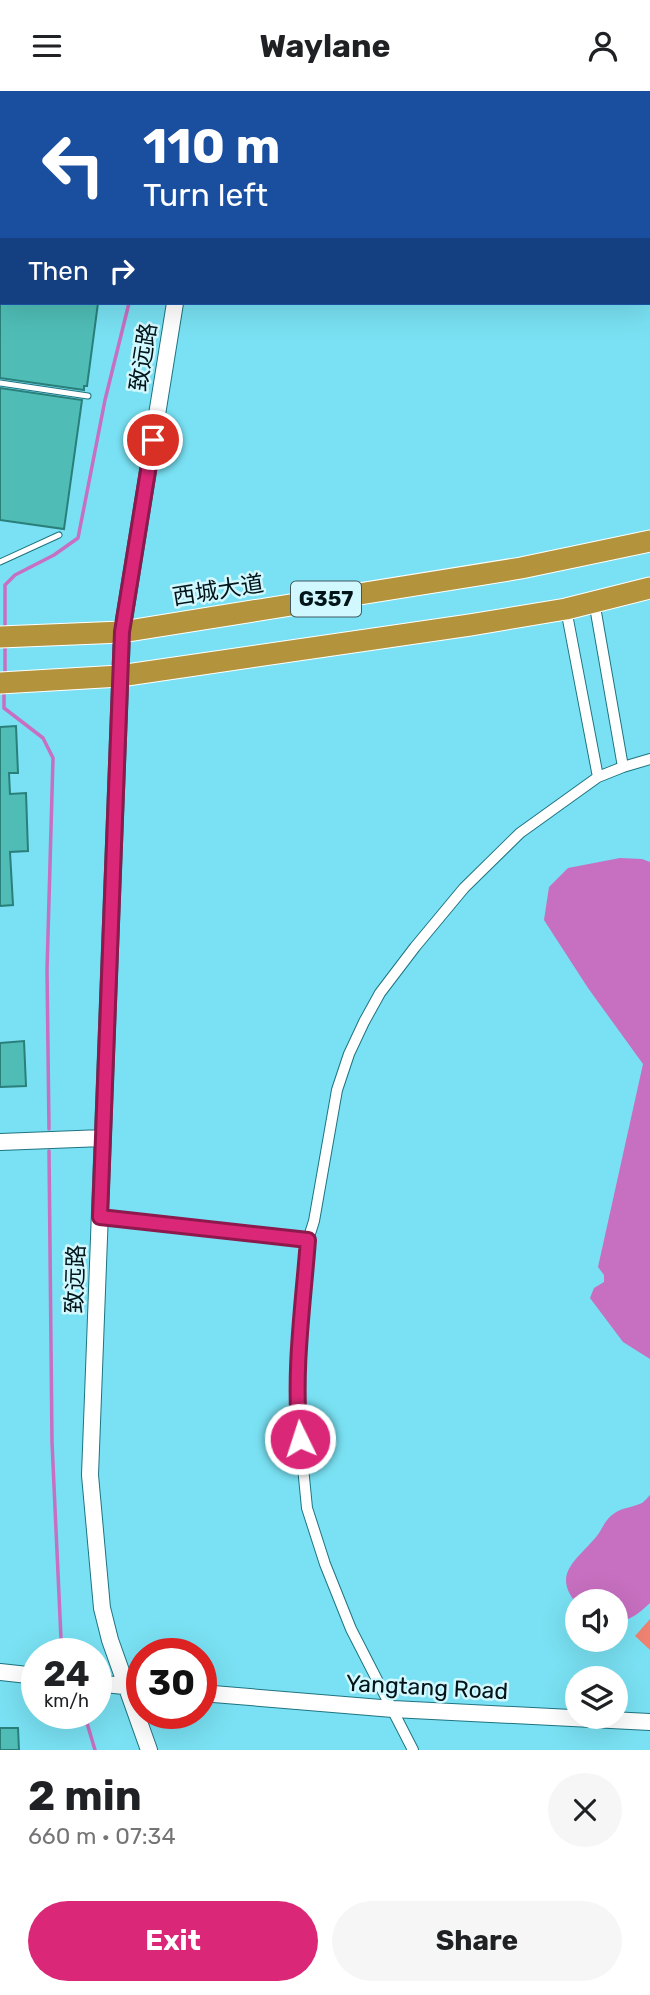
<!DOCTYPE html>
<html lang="en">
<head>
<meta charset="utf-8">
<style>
  :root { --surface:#fff; --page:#f6f6f6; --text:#202124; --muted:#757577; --accent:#db2777 }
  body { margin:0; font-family:Rubik,"Noto Sans SC",sans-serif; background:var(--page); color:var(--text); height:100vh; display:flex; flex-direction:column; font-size:26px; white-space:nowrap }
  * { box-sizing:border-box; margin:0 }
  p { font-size:23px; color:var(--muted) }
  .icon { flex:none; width:38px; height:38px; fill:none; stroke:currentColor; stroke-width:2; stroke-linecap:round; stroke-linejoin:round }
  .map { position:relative; height:1659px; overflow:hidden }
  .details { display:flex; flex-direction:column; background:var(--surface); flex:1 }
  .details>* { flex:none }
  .guide { position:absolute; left:0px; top:0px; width:651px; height:214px; box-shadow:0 7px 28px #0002; background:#1a4fa0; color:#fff; overflow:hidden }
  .controls { position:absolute; left:565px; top:1498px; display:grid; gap:14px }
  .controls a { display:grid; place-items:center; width:63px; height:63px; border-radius:50%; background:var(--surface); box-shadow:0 7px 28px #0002; font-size:35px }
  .speed { position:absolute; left:21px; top:1547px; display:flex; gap:14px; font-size:35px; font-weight:700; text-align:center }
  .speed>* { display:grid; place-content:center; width:91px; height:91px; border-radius:50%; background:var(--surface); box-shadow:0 7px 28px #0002; line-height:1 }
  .speed small { font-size:18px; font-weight:400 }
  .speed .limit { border:10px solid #d22; background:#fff; color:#111 }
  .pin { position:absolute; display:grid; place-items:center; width:60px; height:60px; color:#fff; margin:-30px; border:4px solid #fff; border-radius:50%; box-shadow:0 2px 7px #0007 }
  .me { position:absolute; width:77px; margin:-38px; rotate:356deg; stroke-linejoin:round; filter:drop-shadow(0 0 5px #0008) }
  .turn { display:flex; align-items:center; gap:24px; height:147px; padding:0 28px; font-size:32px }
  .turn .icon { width:91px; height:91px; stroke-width:2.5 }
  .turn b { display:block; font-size:49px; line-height:60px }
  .then { display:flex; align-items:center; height:66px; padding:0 28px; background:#0003; gap:14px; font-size:26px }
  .round { display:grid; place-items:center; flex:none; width:74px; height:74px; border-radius:37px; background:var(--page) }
  .summary { display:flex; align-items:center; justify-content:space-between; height:119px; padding:0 28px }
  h1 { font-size:42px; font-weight:700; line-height:52px }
  .cta { display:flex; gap:14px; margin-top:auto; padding:14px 28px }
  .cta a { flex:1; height:80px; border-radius:42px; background:var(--accent); color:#fff; font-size:28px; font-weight:700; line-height:80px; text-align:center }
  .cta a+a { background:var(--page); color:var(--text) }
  header { display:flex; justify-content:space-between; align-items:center; height:91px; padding:0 28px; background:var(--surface); font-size:32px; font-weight:700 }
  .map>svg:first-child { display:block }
</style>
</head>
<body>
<header><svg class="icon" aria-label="menu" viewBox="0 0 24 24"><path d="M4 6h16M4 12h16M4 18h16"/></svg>Waylane<svg class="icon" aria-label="person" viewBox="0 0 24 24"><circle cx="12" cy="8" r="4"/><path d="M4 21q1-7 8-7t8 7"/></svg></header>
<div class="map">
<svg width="650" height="1659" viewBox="0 0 650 1659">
  <rect width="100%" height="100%" fill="#79e1f3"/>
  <path fill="#ef8271" d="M 650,1528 L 650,1559 L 635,1545 Z"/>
  <path fill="#c76fc0" d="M 620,767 L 642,768 L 650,771 L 650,1268 L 623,1251 L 590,1207 L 594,1197 L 604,1191 L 604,1184 L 598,1176 L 643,973 L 588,897 L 544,829 L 549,796 L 568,777 Z
    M 650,1404 L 650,1512 C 640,1521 630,1531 616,1530 L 616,1510 L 578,1510 L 577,1513 C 551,1483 577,1469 596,1446 C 602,1439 605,1429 612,1424 C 621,1416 632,1417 642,1412 C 645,1410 647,1407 650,1404 Z"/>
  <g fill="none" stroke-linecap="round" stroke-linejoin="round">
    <path stroke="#c76fc0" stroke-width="3.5" d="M 182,2 L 183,0
      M 5,534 L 5,494 L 15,484 L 54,464 L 78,447 L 105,309 L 129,212
      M 5,558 L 5,580
      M 4,603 L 4,617 L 43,647 L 53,667 L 47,879 L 49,1038
      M 49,1060 L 52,1351 L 61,1548 L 65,1563
      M 84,1622 L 95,1659"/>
  </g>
  <path fill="#4fbdb6" stroke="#2a7f7a" stroke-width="2" d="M 0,212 L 98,212 L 87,295 L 84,295 L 84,299 L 0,287 Z
    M 0,297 L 82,309 L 64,438 L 0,429 Z
    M 16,635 L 18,682 L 9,682 L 10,703 L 26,702 L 28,760 L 10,761 L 13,814 L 0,815 L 0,636 Z
    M 24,950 L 26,995 L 0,996 L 0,952 Z
    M 0,1637 L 18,1637 L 19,1659 L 0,1659 Z"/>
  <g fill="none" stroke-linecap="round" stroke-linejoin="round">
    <g stroke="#1e7481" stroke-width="7">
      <path id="lane" d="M 0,47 L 2,47
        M 0,292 L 88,305
        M 0,471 L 59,444"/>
    </g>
    <g stroke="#1e7481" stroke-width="12">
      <path id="street" d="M 594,510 L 623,676
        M 566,518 L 598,686
        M 100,1126 L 308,1149
        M 413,1659 L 351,1538 L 325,1473 L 307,1417 L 298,1325 L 299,1256 L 308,1149 L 314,1130 L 337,999 L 349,963 L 364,931 L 380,902 L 415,856 L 464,797 L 520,742 L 598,686 L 623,676 L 650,668"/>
    </g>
    <g stroke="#1e7481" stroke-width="18">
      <path id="secondary" d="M 230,2 L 231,0
        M 0,1051 L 103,1047
        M 0,1581 L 37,1585
        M 96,1592 L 142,1597
        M 201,1602 L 393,1618 L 650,1631
        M 149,1659 L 110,1549 L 102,1517 L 90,1384 L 122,541 L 175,212"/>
    </g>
    <g stroke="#fff" stroke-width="23">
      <path id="highway" d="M 0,546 L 122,541 L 521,477 L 650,450
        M 0,592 L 120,585 L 470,534 L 566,518 L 650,497"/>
    </g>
    <use href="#lane" stroke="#fff" stroke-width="5"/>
    <use href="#street" stroke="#fff" stroke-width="10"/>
    <use href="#secondary" stroke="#fff" stroke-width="16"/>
    <use href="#highway" stroke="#b3943c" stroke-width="21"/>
  </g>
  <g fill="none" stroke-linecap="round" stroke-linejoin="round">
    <g stroke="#8e194d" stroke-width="18">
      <path id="route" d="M 153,349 L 122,541 L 100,1126 L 308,1149 C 303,1215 293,1282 300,1348"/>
    </g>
    <use href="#route" stroke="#db2777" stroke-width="12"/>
  </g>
  <g text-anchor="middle" stroke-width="5" stroke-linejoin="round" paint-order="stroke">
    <rect fill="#d2f8ff" stroke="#40595e" stroke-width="2" x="291" y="490.5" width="70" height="35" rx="5"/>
    <g font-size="21" font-weight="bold" fill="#011519">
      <text x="326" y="515">G357</text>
    </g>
    <g font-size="23" fill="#011519" stroke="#d2f8ff">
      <text transform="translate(143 266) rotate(-81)" y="8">致远路</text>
      <text transform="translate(218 499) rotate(-9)" y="8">西城大道</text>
      <text transform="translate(75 1188) rotate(-88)" y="8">致远路</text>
      <text transform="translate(427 1596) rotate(3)" y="8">Yangtang Road</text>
    </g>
  </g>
</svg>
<div class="controls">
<a><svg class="icon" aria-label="sound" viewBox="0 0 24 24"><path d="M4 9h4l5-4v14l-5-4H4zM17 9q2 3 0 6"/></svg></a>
<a><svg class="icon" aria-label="layers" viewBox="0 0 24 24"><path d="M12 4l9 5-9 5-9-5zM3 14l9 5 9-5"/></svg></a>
</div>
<div class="speed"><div>24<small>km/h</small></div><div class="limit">30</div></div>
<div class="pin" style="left:153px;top:349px;background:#d93025"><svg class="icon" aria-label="arrive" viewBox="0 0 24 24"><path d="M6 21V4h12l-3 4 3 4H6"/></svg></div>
<svg class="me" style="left:300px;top:1348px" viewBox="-20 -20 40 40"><circle r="17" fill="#db2777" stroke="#fff" stroke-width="3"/><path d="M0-11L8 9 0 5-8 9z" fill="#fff"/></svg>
<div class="guide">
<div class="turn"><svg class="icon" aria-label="left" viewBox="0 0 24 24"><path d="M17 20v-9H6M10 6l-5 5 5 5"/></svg><div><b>110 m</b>Turn left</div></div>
<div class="then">Then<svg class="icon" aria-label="right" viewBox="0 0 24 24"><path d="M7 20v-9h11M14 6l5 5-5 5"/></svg></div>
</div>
</div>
<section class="details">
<div class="summary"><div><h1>2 min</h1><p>660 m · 07:34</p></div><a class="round"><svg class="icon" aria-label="close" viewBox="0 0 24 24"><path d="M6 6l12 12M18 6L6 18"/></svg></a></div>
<div class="cta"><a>Exit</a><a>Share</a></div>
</section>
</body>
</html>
